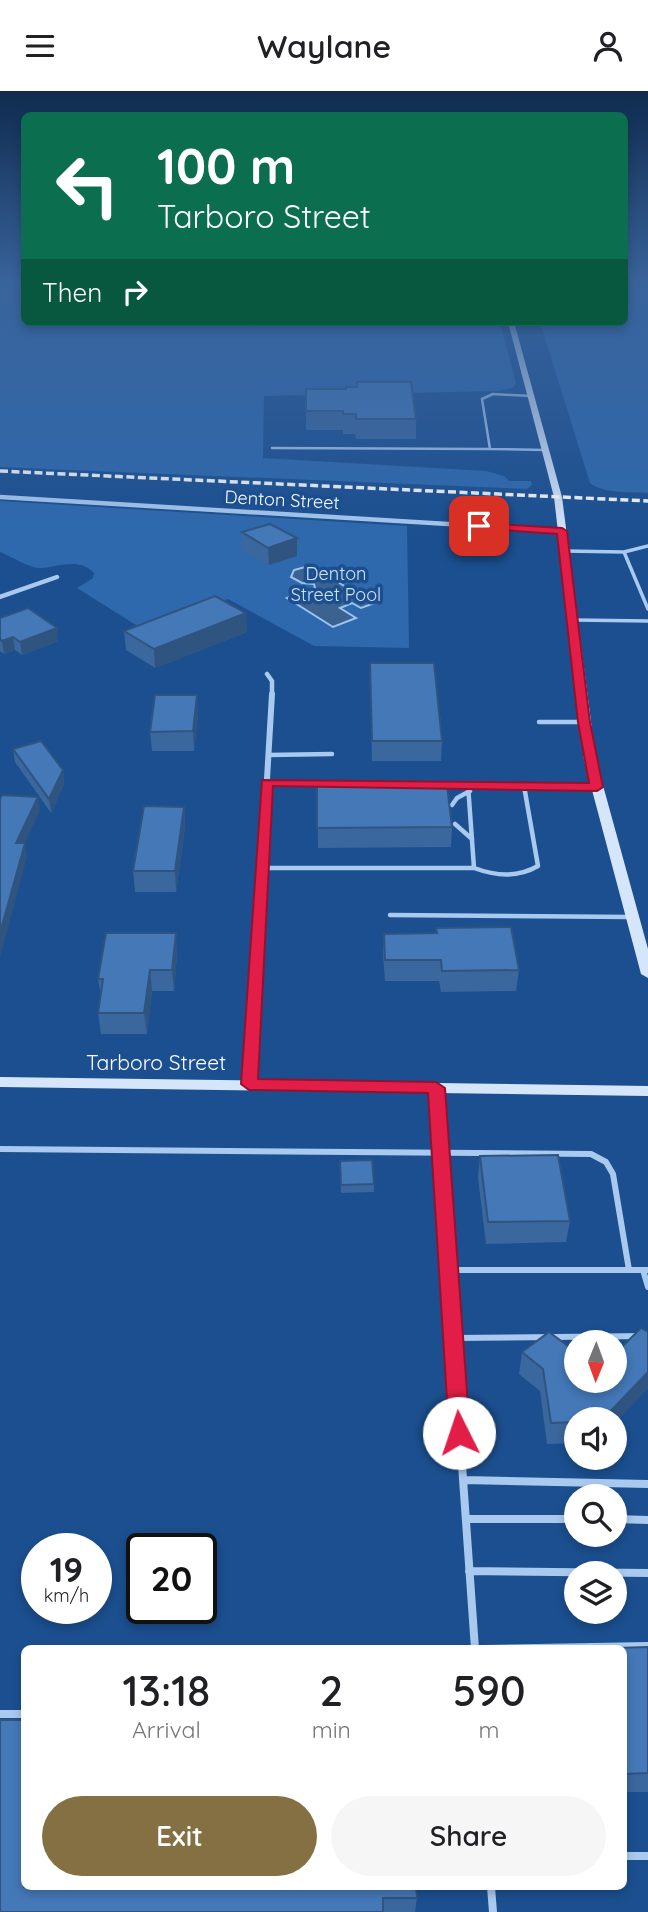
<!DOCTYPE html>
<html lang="en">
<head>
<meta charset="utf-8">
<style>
  :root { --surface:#fff; --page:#f6f6f6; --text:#202124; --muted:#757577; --accent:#847042 }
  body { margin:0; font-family:Quicksand,sans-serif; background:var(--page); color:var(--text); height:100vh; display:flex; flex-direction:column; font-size:26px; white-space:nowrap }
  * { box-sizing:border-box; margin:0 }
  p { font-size:23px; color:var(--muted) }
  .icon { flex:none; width:38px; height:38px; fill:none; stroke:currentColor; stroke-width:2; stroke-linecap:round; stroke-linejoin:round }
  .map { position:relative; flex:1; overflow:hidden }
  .sheet { position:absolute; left:21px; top:1554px; width:606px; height:245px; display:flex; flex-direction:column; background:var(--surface); border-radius:10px; box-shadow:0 4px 10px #0003 }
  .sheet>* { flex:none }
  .top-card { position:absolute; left:21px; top:21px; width:607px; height:214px; border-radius:10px; box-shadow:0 4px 10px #0003; background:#0b6e4f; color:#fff; overflow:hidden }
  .needle { width:46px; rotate:181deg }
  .buttons { position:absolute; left:564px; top:1239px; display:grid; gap:14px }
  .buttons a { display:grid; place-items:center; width:63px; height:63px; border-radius:50%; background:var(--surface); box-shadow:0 4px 10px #0003; font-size:35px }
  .speed { position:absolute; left:21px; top:1442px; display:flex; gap:14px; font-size:35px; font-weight:700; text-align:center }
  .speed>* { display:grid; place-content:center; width:91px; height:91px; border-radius:50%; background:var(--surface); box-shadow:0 4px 10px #0003; line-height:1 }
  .speed small { font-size:18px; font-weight:400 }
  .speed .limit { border:4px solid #111; border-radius:10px; background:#fff; color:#111 }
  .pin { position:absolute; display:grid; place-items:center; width:60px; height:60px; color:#fff; margin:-30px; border-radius:14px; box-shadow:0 4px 10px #0006 }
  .me { position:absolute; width:77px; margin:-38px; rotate:356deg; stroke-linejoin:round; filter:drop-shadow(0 0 5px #0008) }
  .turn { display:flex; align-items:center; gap:24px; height:147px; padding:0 21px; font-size:32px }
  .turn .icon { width:91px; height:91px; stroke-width:2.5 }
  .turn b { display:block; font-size:49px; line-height:60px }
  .then { display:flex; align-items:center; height:66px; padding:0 21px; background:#0003; gap:14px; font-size:26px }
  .eta { display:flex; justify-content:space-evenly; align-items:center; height:119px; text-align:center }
  .eta b { font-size:42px; font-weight:600; line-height:49px }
  .action { display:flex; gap:14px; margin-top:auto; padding:14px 21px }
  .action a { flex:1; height:80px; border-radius:42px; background:var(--accent); color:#fff; font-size:28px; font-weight:600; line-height:80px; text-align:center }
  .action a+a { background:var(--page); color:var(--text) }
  header { display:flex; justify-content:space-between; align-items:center; height:91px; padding:0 21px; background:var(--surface); font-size:32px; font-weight:600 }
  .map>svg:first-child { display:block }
</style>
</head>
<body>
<header><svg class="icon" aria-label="menu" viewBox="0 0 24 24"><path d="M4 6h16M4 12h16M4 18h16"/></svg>Waylane<svg class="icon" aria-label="person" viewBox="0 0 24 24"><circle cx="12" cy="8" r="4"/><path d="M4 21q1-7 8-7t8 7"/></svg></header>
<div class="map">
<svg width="648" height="1821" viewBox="0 0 648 1821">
  <rect width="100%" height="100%" fill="#1b4f8f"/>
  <path fill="#2e69ad" d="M 0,191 L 24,191 L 24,231 L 500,231 L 516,293 L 513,297 L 497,300 L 264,305 L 263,367 L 486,380 L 504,385 L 509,390 L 531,390 L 532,394 L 527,398 L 0,376 Z
    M 625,191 L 648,191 L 648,402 C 631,401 604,403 590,392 L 540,231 L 625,231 Z
    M 0,410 L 407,435 L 409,557 L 314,555 L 228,508 L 139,536 L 77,497 L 93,487 L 94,482 C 79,466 59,476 41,477 C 30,478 11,465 0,461 Z"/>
  <path fill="#3c6290" stroke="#9cc4f0" stroke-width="2" d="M 309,475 L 327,480 L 332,487 L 372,513 L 361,517 L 352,512 L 340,517 L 356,527 L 333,536 L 287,507 L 315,497 L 314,493 L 302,492 L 291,486 L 294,479 Z"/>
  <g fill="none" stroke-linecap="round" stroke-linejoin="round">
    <path stroke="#a9c9ee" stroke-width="2.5" d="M 531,305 L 493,303 L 482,308 L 490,358 L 545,359
      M 272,357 L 490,358"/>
    <path stroke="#a9c9ee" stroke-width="3.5" d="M 565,460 L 624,461 L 648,455
      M 624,461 L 648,518
      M 574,529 L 648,530"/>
    <path stroke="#a9c9ee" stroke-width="4.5" d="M 539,631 L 584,631
      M 268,664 L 332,663
      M 468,694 L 474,777
      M 524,695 L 597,696
      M 452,714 L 457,707 L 470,700
      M 455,733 L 472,748
      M 262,777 L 474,777 C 496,785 517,787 538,775 L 524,695 L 266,691
      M 390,824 L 630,826"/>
    <path stroke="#a9c9ee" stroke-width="6" d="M 436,997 L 448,1179
      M 0,1058 L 591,1063 L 606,1071 L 613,1083 L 629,1179 L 448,1179 L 457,1305
      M 629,1179 L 648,1179
      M 643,1179 L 648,1196
      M 453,1247 L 648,1245"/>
    <path stroke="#a9c9ee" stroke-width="8" d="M 457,1303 L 475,1558
      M 463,1389 L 648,1393
      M 466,1428 L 576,1428
      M 614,1428 L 648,1429
      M 469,1480 L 648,1482
      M 483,1558 L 648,1555
      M 0,1623 L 24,1623
      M 623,1765 L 648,1765
      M 491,1796 L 493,1821"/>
    <path stroke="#a9c9ee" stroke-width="4.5" d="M 0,406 L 562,440
      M 0,506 L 57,486
      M 267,583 L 272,590 L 272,604"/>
    <path stroke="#a9c9ee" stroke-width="6" d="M 254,909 L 272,603"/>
    <path stroke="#a9c9ee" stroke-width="8" d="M 249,993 L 254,907"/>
    <path fill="#d6e6fa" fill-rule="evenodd" d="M 508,231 L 514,231 L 562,406 L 596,669 L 648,858 L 648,887 L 641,883 L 584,669 L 554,406 Z
      M 0,986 L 648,995 L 648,1005 L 0,996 Z"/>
    <path stroke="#fff" stroke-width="3.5" stroke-dasharray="8 3.5" stroke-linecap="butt" d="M 0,380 L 648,410"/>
  </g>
  <path fill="#3a679d" d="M 306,298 L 416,328 L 416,348 L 356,348 L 355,343 L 343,343 L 343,339 L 306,339 Z
    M 242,441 L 297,447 L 297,465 L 269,474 L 242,459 Z
    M 0,527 L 58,550 L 22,564 L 15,559 L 4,563 L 0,560 Z
    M 124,540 L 247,541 L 155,577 L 126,559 Z
    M 370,572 L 442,650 L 441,670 L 372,670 Z
    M 198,623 L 194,660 L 152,660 L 150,641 Z
    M 13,658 L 63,679 L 64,693 L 51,722 L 15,671 Z
    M 317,695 L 452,736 L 451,756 L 318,757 Z
    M 184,716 L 185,736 L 176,801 L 135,801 L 133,780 Z
    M 436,837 L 519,879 L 516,900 L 441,901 L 439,890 L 385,890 L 383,864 L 384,843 L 436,842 Z
    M 177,863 L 174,900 L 152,900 L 147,943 L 101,943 L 98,922 L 101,905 L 98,888 Z
    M 480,1065 L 570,1130 L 566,1151 L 486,1153 L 478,1087 Z
    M 340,1077 L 374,1093 L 374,1101 L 341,1102 Z
    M 648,1241 L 648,1297 L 614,1333 L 614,1328 L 576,1328 L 576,1352 L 547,1353 L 540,1300 L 519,1283 L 522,1261 L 614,1290 Z
    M 648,1556 L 648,1701 L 623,1701 L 623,1558 Z
    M 24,1629 L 417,1807 L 415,1821 L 0,1821 Z"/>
  <path fill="#305480" d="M 297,447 L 297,465 L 269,474 L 268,457 Z
    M 246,522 L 247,541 L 155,577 L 154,558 Z
    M 57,537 L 58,550 L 22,564 L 20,551 Z
    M 13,546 L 15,559 L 4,563 L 2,550 Z
    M 197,604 L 198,623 L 194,660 L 193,640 Z
    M 63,679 L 64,693 L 51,722 L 49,708 Z
    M 38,706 L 40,720 L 18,766 L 16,752 Z
    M 184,716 L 185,736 L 176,801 L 175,780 Z
    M 25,752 L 27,766 L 0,866 L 0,842 Z
    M 176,842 L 177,863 L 174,900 L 172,879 Z
    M 150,879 L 152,900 L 147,943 L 144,922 Z
    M 648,1281 L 648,1297 L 614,1333 L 614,1328 L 603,1328 Z"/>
  <path fill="#4478b7" stroke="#305480" stroke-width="2" d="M 357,291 L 411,291 L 416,328 L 356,328 L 356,323 L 343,323 L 343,320 L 306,320 L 306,298 L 346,298 L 346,296 L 357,296 Z
    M 270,433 L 297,447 L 268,457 L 242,441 Z
    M 215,505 L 246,522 L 154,558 L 124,540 Z
    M 28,517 L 57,537 L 20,551 L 13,546 L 2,550 L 0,548 L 0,527 Z
    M 370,572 L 434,572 L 442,650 L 372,650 Z
    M 155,604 L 197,604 L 193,640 L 150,641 Z
    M 41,650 L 63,679 L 49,708 L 13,658 Z
    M 317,695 L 447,695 L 452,736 L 317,737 Z
    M 2,704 L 38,706 L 16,752 L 25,752 L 0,842 L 0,708 Z
    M 144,715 L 184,716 L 175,780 L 133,780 Z
    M 511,836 L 519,879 L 442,880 L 441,869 L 385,869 L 384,843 L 437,842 L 436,837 Z
    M 106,842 L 176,842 L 172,879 L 150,879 L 144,922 L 98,922 L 103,888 L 98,888 Z
    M 558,1064 L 570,1130 L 488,1131 L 480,1065 Z
    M 372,1069 L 374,1093 L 341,1094 L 340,1070 Z
    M 641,1237 L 648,1241 L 648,1281 L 603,1328 L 576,1328 L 576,1331 L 551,1332 L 543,1278 L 522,1261 L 549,1241 L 576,1261 L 576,1290 L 614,1290 L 614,1264 Z
    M 648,1556 L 648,1682 L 624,1683 L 623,1674 L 623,1558 L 616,1557 Z
    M 0,1629 L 24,1629 L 24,1796 L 416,1796 L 417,1807 L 383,1807 L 383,1821 L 0,1821 Z"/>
  <linearGradient id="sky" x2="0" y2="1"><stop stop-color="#0f2b4f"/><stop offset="0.43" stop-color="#39639b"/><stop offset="1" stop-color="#39639b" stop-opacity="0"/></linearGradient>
  <rect width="648" height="446" fill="url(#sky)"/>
  <path fill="#e11d48" stroke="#92132f" stroke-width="2" d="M 479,432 L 562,437 L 567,440 L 590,631 L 603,696 L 597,700 L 273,695 L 258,988 L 436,991 L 445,997 L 470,1342 L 467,1349 L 459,1351 L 452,1349 L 449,1342 L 428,1002 L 249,999 L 241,993 L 262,689 L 589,692 L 578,631 L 557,443 L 475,437 L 474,435 Z"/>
  <g text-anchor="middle" stroke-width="7" stroke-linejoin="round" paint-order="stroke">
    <g font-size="18" fill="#fff" stroke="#1b4f8f">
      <text transform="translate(282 409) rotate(3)" y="6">Denton Street</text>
    </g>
    <g font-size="18" fill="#cfe3fa" stroke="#1b4f8f">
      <text x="336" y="489">Denton<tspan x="336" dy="21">Street Pool</tspan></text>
    </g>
    <g font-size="21" fill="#fff" stroke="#1b4f8f">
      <text x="156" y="979">Tarboro Street</text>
    </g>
  </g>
</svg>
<div class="buttons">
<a><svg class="needle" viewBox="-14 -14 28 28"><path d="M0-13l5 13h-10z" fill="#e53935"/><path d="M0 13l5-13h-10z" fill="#757577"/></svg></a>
<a><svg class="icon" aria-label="sound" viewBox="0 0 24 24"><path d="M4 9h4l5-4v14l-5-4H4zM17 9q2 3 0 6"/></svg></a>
<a><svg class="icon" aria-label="search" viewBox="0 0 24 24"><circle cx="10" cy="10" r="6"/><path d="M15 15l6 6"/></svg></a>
<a><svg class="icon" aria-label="layers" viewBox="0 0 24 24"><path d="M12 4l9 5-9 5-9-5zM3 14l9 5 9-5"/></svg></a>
</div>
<div class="speed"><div>19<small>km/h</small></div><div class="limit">20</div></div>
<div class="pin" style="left:479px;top:435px;background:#d93025"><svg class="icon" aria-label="arrive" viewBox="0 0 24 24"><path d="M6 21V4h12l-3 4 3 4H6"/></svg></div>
<svg class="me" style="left:459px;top:1342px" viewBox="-20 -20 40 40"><circle r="19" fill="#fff"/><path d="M0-13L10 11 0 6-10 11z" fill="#e11d48"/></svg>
<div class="top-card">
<div class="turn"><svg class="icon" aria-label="left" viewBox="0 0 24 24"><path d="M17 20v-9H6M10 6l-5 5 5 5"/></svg><div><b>100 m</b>Tarboro Street</div></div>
<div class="then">Then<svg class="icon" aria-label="right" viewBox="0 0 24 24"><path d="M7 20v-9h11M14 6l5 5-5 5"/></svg></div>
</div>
<section class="sheet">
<div class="eta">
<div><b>13:18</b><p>Arrival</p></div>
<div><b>2</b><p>min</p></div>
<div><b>590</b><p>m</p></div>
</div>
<div class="action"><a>Exit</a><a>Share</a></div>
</section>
</div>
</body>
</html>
